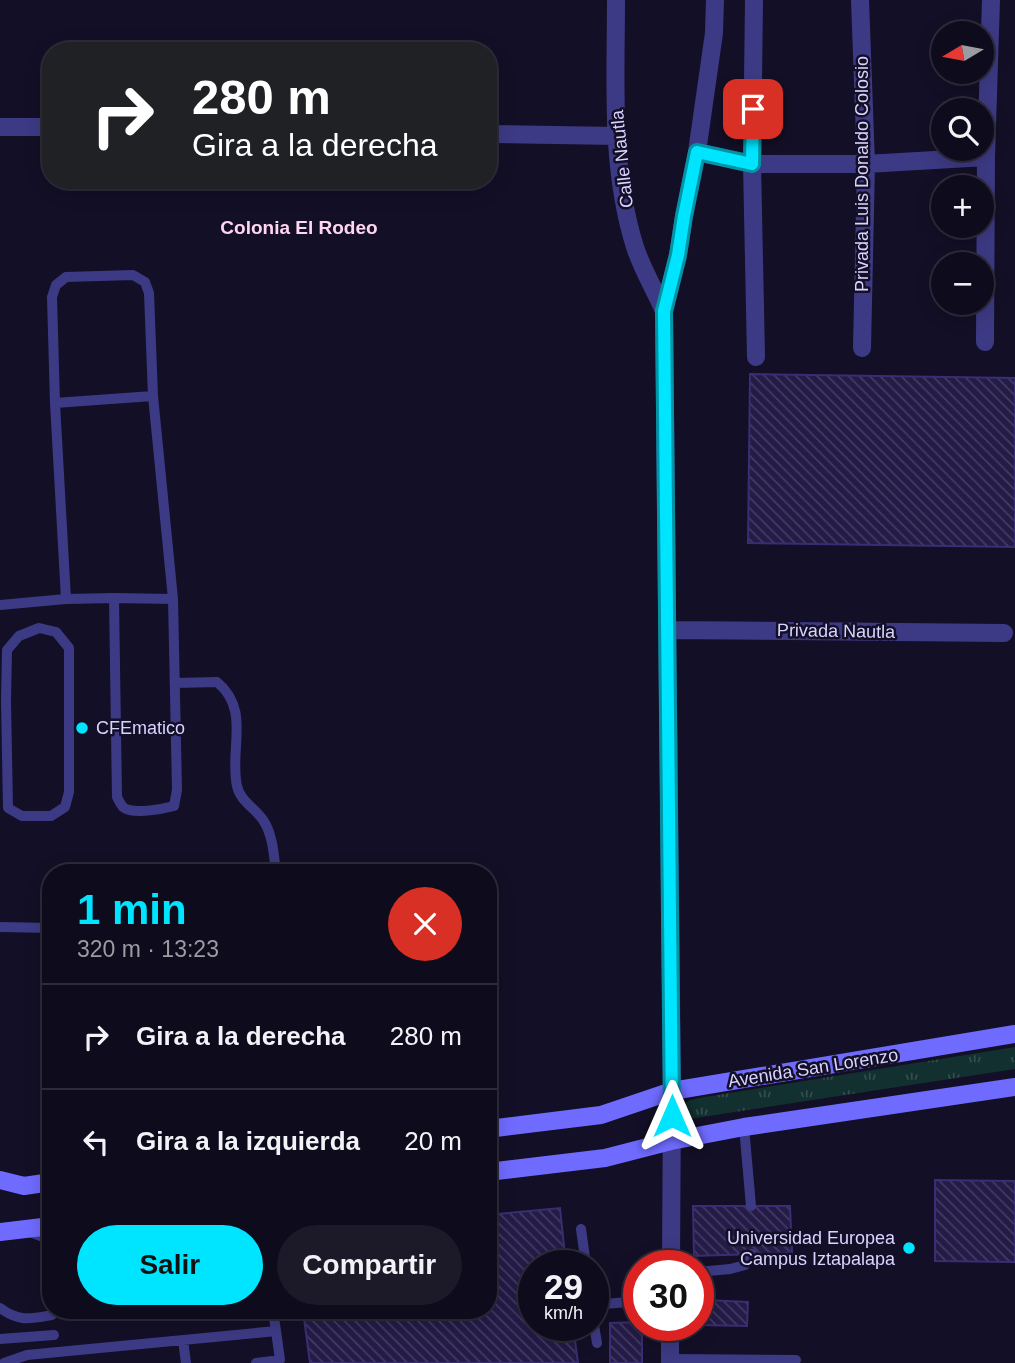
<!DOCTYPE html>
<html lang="es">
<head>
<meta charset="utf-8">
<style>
  :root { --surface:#0e0b1c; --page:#1c1929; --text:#f1f3f6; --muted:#9b9ba3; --line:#2e2b3b; --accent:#00e5ff }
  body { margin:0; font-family:Arial,sans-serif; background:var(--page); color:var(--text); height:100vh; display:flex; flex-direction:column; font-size:26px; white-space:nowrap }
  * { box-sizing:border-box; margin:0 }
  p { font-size:23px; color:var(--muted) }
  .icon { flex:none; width:38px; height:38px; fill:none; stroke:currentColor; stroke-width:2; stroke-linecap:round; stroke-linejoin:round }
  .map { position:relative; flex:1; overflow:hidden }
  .details { position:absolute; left:42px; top:864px; width:455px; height:455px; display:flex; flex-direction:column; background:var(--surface); border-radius:28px; box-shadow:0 4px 18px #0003,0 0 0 2px var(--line) }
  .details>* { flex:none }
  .guide { position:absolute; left:42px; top:42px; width:455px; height:147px; border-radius:28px; box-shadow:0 4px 18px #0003,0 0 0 2px var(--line); background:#202124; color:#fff; overflow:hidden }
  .needle { width:46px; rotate:260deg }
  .tools { position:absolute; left:931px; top:21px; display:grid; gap:14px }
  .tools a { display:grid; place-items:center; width:63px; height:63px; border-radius:50%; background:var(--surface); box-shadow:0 4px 18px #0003,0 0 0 2px var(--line); font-size:35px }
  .speed { position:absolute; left:518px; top:1250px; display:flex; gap:14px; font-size:35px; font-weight:700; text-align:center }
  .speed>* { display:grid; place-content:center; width:91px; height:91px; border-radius:50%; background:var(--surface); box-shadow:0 4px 18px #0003,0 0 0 2px var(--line); line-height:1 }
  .speed small { font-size:18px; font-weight:400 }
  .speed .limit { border:10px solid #d22; background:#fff; color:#111 }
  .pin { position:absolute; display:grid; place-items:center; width:60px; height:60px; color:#fff; margin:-30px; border-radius:14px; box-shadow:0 4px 10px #0006 }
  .me { position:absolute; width:77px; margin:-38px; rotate:0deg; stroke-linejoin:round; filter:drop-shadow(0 0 5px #0008) }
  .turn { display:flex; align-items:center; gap:24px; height:147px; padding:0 35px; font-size:32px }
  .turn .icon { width:91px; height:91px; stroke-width:2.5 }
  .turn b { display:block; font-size:49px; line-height:60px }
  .round { display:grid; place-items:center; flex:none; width:74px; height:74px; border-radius:37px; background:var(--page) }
  .headline { display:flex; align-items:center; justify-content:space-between; height:119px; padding:0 35px }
  h1 { font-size:42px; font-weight:700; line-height:52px; color:var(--accent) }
  .cta { display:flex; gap:14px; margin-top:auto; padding:14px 35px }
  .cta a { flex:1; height:80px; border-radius:42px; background:var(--accent); color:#111; font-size:28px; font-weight:700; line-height:80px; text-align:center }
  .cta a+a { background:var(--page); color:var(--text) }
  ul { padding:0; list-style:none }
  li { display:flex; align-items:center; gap:21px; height:105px; padding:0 35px; border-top:2px solid var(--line) }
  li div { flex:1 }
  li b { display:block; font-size:26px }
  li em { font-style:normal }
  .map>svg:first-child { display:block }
</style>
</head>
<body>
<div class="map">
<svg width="1015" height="1363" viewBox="0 0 1015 1363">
  <defs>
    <pattern id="grass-tufts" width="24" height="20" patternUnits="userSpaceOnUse" patternTransform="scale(1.75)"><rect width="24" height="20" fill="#12302f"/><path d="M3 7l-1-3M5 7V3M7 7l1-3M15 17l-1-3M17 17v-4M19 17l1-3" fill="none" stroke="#344d4e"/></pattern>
    <pattern id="building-back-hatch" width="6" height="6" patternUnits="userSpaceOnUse" patternTransform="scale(1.75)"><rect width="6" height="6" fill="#241b47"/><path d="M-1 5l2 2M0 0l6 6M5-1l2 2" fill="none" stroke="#433b63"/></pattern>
  </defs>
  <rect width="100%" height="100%" fill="#130f26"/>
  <path fill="url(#grass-tufts)" d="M 1015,1047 L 1015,1069 L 689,1119 L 679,1115 L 680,1107 L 690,1100 L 705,1097 Z"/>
  <path fill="url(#building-back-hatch)" stroke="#3b2d73" stroke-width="2" d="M 750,374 L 1015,378 L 1015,547 L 748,543 Z
    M 935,1180 L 1015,1181 L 1015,1262 L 935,1261 Z
    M 693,1206 L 790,1206 L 792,1253 L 694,1256 Z
    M 560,1208 L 566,1265 L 534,1265 L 534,1325 L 573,1325 L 578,1363 L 310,1363 L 303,1311 L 488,1311 L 488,1215 Z
    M 698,1281 L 706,1281 L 706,1300 L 748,1302 L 747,1326 L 698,1325 Z
    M 639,1322 L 639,1325 L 642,1325 L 642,1363 L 610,1363 L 610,1323 Z"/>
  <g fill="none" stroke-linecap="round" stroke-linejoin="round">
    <path stroke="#3d3a85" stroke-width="10" d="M 55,403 L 153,396
      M 66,599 L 55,403 L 52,297 L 56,285 L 66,277 L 133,275 L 145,282 L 149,293 L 153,396 L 173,599 L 177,790 L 174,806 C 163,809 132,815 123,807 C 121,805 118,799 117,797 L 114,598
      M 0,605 L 66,599 L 114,598 L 173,599
      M 39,628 L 56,632 L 69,648 L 69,792 L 65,807 L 51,816 L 22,816 L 8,808 L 6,701 L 7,650 L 19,636 Z
      M 175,683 L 217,682 C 251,710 229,749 237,786 C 240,801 255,808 263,820 C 273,834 274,857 276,873
      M 0,927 L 51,928
      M 744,1127 L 751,1206
      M 581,1229 L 586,1265
      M 30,1232 L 51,1240
      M 698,1272 L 730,1269 L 745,1265 L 752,1254
      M 51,1293 L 51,1299
      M 593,1305 L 639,1301
      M 0,1308 C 19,1322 30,1319 52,1315
      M 593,1319 L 597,1343
      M 0,1339 L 54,1335
      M 183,1340 L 186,1363
      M 670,1359 L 796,1360
      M 4,1363 L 27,1355 L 276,1331 L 273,1311
      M 256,1363 L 280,1360 L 276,1331"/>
    <path stroke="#3d3a85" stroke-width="18" d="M 616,0 C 616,82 610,168 635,247 C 642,269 655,290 664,311
      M 754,0 L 752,164 L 756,357
      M 860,0 L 866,164 L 862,348
      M 0,127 L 51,127
      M 488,134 L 617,136
      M 697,152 L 752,164 L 866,164 L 986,157
      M 985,342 L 986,157 L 991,0
      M 668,630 L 1004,633
      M 671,1265 L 672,1091 L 664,311 L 678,255 L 684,216 L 697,152 L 714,33 L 715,0
      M 670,1363 L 670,1325"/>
    <path stroke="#6f6bff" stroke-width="18" d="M 488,1129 L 601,1115 L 672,1091 L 1015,1034
      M 488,1172 L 605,1158 L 671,1141 L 744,1127 L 1015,1087
      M 0,1180 L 24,1186 L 51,1182
      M 0,1232 L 51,1226"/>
  </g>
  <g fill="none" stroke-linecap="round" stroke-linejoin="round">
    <g stroke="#0095a6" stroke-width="18">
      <path id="route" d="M 672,1116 L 664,311 L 678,255 L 684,216 L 697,152 L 752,164 L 753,109"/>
    </g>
    <use href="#route" stroke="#00e5ff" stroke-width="12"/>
  </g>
  <g fill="#00e5ff" stroke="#130f26" stroke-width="2.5">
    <circle cx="82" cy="728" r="7"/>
    <circle cx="909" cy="1248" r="7"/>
  </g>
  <g text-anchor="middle" stroke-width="5" stroke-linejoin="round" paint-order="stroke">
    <g font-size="18" fill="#d9d4ff" stroke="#130f26">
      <text transform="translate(622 159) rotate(-96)" y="6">Calle Nautla</text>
      <text transform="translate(862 174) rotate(-90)" y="6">Privada Luis Donaldo Colosio</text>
      <text transform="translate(836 631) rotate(1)" y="6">Privada Nautla</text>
      <text transform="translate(813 1068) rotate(-9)" y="6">Avenida San Lorenzo</text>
    </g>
    <g font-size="18" fill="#d9d4ff" stroke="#130f26" text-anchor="start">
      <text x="96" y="734">CFEmatico</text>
      <text x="895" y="1244" text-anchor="end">Universidad Europea<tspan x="895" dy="21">Campus Iztapalapa</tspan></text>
    </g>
    <g font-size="19" font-weight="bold" fill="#ffd6f0" stroke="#130f26">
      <text x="299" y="234">Colonia El Rodeo</text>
    </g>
  </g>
</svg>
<div class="tools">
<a><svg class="needle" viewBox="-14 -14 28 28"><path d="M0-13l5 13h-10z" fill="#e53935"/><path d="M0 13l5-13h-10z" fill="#9b9ba3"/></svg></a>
<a><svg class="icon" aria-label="search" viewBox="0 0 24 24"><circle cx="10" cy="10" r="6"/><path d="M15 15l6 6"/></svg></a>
<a>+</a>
<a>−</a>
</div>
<div class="speed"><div>29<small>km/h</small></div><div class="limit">30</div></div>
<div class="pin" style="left:753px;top:109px;background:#d93025"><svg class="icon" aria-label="arrive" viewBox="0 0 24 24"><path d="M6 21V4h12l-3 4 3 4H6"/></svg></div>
<svg class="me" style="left:672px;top:1116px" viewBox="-20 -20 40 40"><path d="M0-17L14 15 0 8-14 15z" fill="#00e5ff" stroke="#fff" stroke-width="4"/></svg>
<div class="guide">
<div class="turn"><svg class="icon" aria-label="right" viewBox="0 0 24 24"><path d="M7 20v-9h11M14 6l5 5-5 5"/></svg><div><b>280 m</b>Gira a la derecha</div></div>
</div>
<section class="details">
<div class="headline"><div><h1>1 min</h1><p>320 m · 13:23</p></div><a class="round" style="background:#d93025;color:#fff"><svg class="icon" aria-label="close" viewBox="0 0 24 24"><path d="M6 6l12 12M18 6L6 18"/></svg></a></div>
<ul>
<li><svg class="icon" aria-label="right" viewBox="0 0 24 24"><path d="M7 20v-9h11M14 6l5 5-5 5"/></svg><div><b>Gira a la derecha</b></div><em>280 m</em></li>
<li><svg class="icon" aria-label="left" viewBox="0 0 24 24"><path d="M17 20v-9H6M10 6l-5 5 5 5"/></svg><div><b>Gira a la izquierda</b></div><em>20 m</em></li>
</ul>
<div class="cta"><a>Salir</a><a>Compartir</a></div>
</section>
</div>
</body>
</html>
